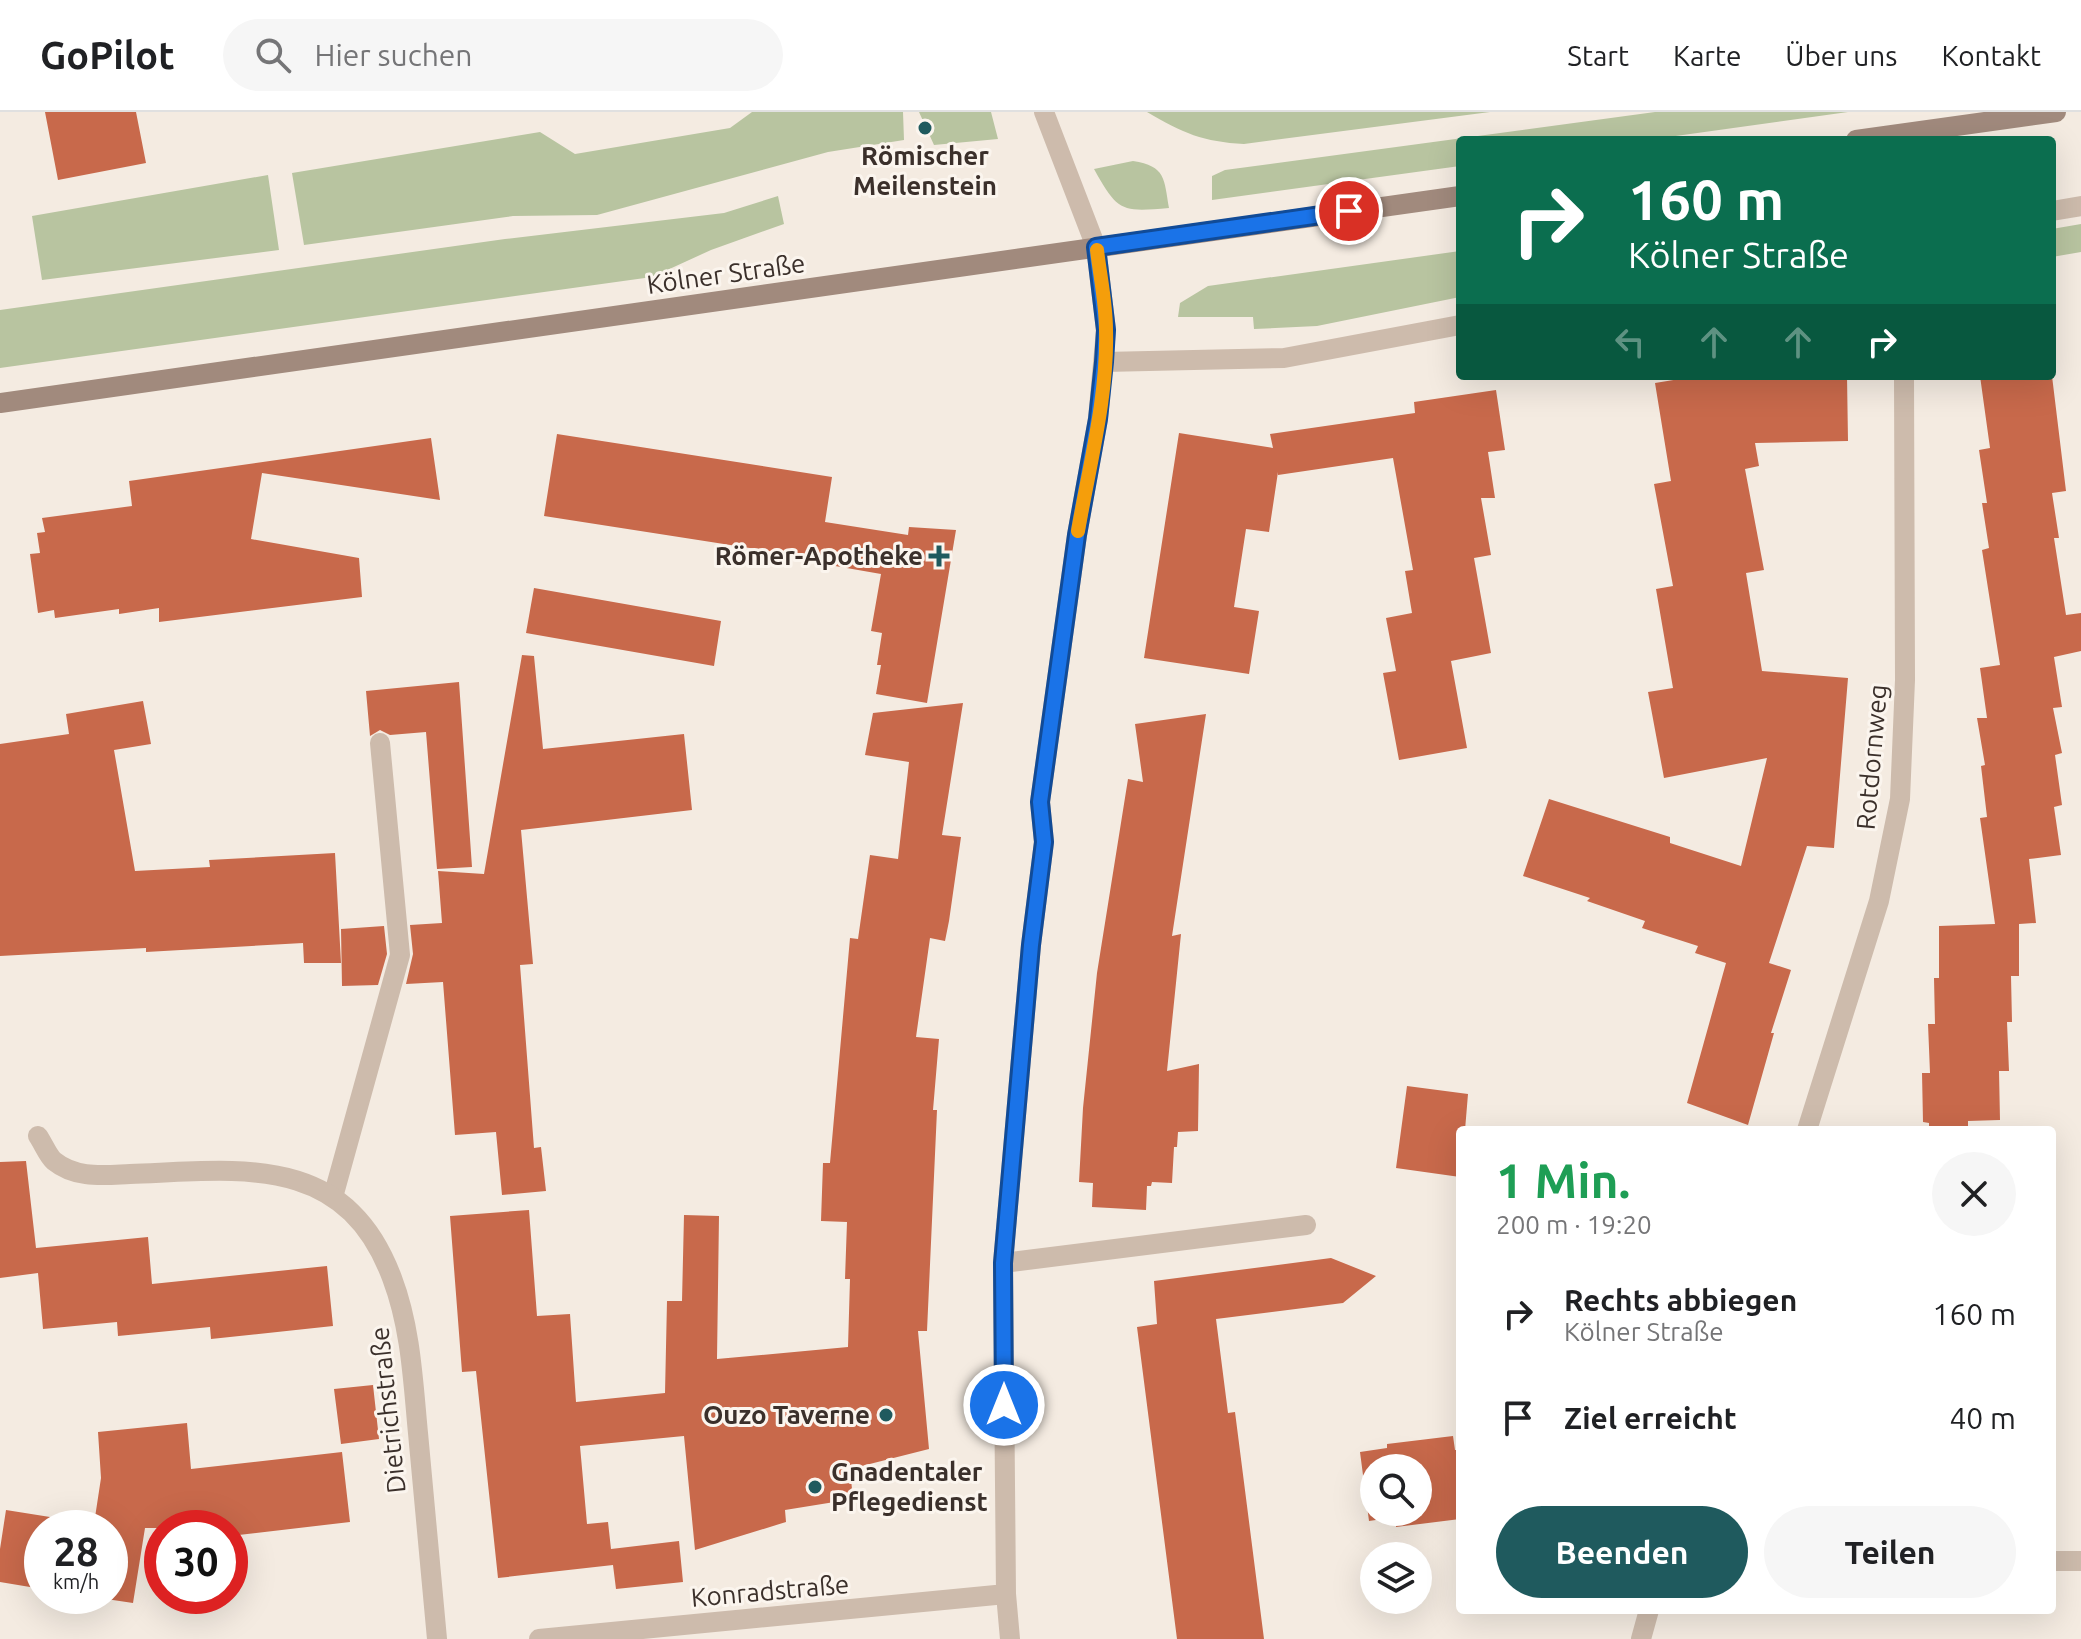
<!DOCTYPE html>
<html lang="de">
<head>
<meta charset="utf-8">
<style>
  :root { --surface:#fff; --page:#f6f6f6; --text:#202124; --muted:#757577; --line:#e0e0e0; --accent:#1f5a5e }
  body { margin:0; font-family:Ubuntu,sans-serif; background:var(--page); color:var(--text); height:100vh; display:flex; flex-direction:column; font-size:30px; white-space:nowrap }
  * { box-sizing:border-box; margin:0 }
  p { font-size:26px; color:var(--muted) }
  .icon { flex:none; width:44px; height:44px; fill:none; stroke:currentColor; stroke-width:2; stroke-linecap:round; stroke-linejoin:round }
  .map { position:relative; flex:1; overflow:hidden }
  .panel { position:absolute; left:1456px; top:1014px; width:600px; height:488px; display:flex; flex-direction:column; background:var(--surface); border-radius:8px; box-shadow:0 8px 32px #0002 }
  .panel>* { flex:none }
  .guide { position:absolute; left:1456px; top:24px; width:600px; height:244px; border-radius:8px; box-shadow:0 8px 32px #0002; background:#0b6e4f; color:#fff; overflow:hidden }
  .buttons { position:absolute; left:1360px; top:1342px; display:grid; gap:16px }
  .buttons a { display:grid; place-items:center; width:72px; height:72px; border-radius:50%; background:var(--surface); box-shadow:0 8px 32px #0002; font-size:40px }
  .speed { position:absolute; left:24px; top:1398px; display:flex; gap:16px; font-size:40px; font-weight:700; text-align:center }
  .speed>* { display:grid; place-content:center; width:104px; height:104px; border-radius:50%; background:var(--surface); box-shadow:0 8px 32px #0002; line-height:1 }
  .speed small { font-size:20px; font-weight:400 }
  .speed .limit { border:12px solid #d22; background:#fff; color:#111 }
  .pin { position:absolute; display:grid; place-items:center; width:68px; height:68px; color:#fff; margin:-34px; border:4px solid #fff; border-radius:50%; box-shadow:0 2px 8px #0007 }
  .me { position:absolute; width:88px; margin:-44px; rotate:0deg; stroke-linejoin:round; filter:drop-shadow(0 0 6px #0008) }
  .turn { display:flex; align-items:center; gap:28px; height:168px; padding:0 40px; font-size:36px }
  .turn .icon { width:104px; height:104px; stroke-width:2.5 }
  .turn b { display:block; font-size:56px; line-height:68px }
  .lanes { display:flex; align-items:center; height:76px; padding:0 40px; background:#0003; justify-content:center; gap:40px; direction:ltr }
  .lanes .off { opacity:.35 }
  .round { display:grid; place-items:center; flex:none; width:84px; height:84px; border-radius:42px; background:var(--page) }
  .summary { display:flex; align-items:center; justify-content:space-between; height:136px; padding:0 40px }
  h1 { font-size:48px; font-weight:700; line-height:60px; color:#1e9e55 }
  .button { display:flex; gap:16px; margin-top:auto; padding:16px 40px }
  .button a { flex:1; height:92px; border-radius:48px; background:var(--accent); color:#fff; font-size:32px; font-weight:700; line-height:92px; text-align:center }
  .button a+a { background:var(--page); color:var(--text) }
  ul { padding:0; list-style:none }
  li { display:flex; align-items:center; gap:24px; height:104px; padding:0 40px }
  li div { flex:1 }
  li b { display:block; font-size:30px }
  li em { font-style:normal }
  header { display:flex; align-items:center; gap:48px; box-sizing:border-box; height:112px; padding:0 40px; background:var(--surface); border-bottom:2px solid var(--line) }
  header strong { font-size:38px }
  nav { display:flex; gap:44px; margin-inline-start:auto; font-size:28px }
  .search { width:560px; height:72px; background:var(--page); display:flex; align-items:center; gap:20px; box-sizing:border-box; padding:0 28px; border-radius:44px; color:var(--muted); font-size:30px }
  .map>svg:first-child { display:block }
</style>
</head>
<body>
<header>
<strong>GoPilot</strong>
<div class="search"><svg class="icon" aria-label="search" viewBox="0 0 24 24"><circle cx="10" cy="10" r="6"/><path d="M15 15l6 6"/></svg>Hier suchen</div>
<nav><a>Start</a><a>Karte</a><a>Über uns</a><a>Kontakt</a></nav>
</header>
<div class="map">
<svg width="2081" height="1527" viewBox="0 0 2081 1527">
  <rect width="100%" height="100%" fill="#f4ebe1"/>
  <path fill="#b8c4a0" d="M 752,0 L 903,0 L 904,28 L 828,40 L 597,103 L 513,104 L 304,133 L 292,61 L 540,20 L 575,42 L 730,16 Z
    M 919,0 L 991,0 L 998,27 L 934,33 Z
    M 1147,0 L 1490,0 L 1244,32 C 1204,30 1182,21 1147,0 Z
    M 1655,0 L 1848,0 L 1647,28 L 1460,28 L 1460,54 L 1212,88 L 1212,64 L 1225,58 Z
    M 1133,49 C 1166,54 1164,67 1169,96 C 1121,100 1118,100 1094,57 Z
    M 268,63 L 279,138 L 42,168 L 32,104 Z
    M 778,84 L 784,112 L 711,138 L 652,165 L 0,256 L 0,198 L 505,127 L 724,101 Z
    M 2081,112 L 2081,140 L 2052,145 L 2052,117 Z
    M 1460,139 L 1460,185 L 1317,214 L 1254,217 L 1253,205 L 1178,205 L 1180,191 L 1208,174 Z"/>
  <path fill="#c8694b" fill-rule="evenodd" d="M 45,0 L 136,0 L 146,51 L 58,68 Z
    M 1698,264 L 1847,264 L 1848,329 L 1755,331 L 1759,354 L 1745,357 L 1764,458 L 1746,461 L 1762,559 L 1848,566 L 1834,736 L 1807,734 L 1769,851 L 1791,858 L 1771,921 L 1774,921 L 1748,1013 L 1687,991 L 1726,851 L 1695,841 L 1698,834 L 1642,816 L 1645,809 L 1587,789 L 1590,786 L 1523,764 L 1549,687 L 1670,725 L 1670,731 L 1741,754 L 1767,646 L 1664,666 L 1648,580 L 1673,576 L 1656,477 L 1673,474 L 1654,372 L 1671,369 L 1655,271 Z
    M 1980,264 L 2052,264 L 2066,379 L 2052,381 L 2059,426 L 2054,426 L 2066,503 L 2081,501 L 2081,539 L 2054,545 L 2062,595 L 2053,596 L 2062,641 L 2055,643 L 2062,693 L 2054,695 L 2061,743 L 2029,747 L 2036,811 L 2019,812 L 2019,864 L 2011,864 L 2012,910 L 2007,910 L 2009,959 L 1999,959 L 2000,1008 L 1968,1009 L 1968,1018 L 1929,1018 L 1929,1011 L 1923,1010 L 1922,961 L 1930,961 L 1928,912 L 1935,912 L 1934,866 L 1939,866 L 1939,814 L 1995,812 L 1980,706 L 1987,705 L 1981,654 L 1985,653 L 1977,606 L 1987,606 L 1980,556 L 2000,553 L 1982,438 L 1989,436 L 1982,391 L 1987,391 L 1979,338 L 1990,336 Z
    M 1496,278 L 1505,338 L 1488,340 L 1495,386 L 1481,386 L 1491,443 L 1474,446 L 1491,541 L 1451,549 L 1467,636 L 1399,648 L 1383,561 L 1396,559 L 1386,506 L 1412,501 L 1405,459 L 1413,458 L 1393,346 L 1278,363 L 1278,360 L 1269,420 L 1246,417 L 1234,495 L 1259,499 L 1249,562 L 1144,546 L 1179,321 L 1273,336 L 1270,322 L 1415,301 L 1414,290 Z
    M 557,322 L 832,365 L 825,410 L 908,423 L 909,415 L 956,418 L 927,591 L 876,582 L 881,553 L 877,553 L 882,521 L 871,519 L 881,462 L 818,451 L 820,447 L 544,404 Z
    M 431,326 L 440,388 L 262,361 L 251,427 L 359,446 L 362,485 L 159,510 L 159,496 L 119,502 L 119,497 L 55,506 L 54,498 L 38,501 L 30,442 L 40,441 L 37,421 L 45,420 L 42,406 L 132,394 L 129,369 Z
    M 534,476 L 721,509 L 714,554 L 526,521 Z
    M 522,543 L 534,544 L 543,637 L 684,622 L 692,698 L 521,718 L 533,852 L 520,853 L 534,1036 L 541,1035 L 546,1079 L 502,1083 L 496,1020 L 455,1023 L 443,870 L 406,872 L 413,842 L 410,813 L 442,811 L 438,759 L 484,762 Z
    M 459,570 L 472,755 L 437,757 L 426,620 L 390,623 L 380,618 L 370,624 L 366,579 Z
    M 143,589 L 151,632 L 114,638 L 135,759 L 210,755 L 209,748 L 335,741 L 341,851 L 304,851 L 303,831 L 146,840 L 146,836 L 0,844 L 0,632 L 69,622 L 66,602 Z
    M 963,591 L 942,723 L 961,725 L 949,809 L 945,829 L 930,826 L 916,925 L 939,927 L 933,998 L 937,998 L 927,1219 L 918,1219 L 929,1337 L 850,1357 L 853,1387 L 785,1398 L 786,1410 L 695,1438 L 684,1324 L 580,1334 L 587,1412 L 608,1410 L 611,1437 L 679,1429 L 683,1470 L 616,1477 L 613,1453 L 498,1466 L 476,1259 L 462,1260 L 450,1104 L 529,1098 L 537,1204 L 570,1202 L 576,1290 L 665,1281 L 667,1189 L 682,1189 L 684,1103 L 719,1104 L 717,1247 L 848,1235 L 850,1167 L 845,1167 L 847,1110 L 821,1109 L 823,1051 L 830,1051 L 850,826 L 858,827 L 870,743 L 898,747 L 909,650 L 865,643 L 873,601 Z
    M 1206,602 L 1172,824 L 1181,822 L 1167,959 L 1199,952 L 1198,1019 L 1178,1020 L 1177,1035 L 1174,1035 L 1172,1071 L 1152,1070 L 1151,1074 L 1147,1074 L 1146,1098 L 1092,1095 L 1093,1071 L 1079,1070 L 1083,996 L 1097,861 L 1128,667 L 1143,670 L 1135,612 Z
    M 384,814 L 387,842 L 378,873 L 342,874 L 341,817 Z
    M 1407,974 L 1468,982 L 1465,1018 L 1460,1018 L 1460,1065 L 1396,1056 Z
    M 26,1049 L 36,1136 L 148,1125 L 152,1172 L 327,1154 L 333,1214 L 211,1227 L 210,1215 L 118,1224 L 117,1210 L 43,1217 L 38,1161 L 0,1166 L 0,1050 Z
    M 1331,1146 L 1376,1164 L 1343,1191 L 1216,1207 L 1228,1301 L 1235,1300 L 1264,1527 L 1177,1527 L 1137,1215 L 1157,1212 L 1154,1169 Z
    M 373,1273 L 379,1327 L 341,1332 L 334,1277 Z
    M 187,1311 L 191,1357 L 342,1340 L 350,1410 L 230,1424 L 230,1416 L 145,1416 L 133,1491 L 86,1484 L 110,1484 L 110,1416 L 42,1416 L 42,1477 L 0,1470 L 0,1437 L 6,1398 L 94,1412 L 101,1366 L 98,1320 Z
    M 1453,1324 L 1455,1338 L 1460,1338 L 1460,1407 L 1396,1415 L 1396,1405 L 1369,1409 L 1360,1340 L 1387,1336 L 1387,1332 ZM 1374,1356 L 1418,1356 L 1418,1400 L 1374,1400 Z"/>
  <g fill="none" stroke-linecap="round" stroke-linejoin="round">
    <path stroke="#cdbbac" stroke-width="20" d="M 333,1085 L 400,843 L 380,631
      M 1003,1151 L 1306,1113"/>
    <path stroke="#cdbbac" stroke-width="20" d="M 2052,99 L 2081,94
      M 1104,250 L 1284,246 L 1460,213
      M 1807,1018 L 1879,789 L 1900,687 L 1905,568 L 1904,264
      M 38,1024 C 43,1031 48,1044 54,1049 C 76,1067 104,1063 130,1062 C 240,1058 345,1040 392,1166 C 411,1216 413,1269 418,1321 C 424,1390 431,1458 437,1527
      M 2052,1449 L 2081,1449
      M 539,1527 L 1006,1482
      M 1010,1527 L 1006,1482 L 1003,1151 L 1031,833 L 1044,730 L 1040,690 L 1077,423 L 1098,307 L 1106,218 L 1096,135 L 1044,0
      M 1641,1527 L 1649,1498"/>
    <path stroke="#a18a7d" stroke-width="20" d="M 1856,28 L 2056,0
      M 0,291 L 1460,84"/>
  </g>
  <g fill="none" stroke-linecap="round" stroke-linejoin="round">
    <g stroke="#114b97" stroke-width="20">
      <path id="route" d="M 1004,1293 L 1003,1151 L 1031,833 L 1044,730 L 1040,690 L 1077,423 L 1098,307 L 1104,250 L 1106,218 L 1096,135 L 1349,99"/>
    </g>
    <use href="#route" stroke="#1a73e8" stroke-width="14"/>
    <path stroke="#f59e0b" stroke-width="14" d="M 1078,419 C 1089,355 1108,283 1106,218 C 1106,191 1100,164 1097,138"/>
  </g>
  <g fill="#1f5a5e" stroke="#fbf5ee" stroke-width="3">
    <circle cx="925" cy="16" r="8"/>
    <path d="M935 432h8v8h8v8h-8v8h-8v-8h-8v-8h8z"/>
    <circle cx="886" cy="1303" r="8"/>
    <circle cx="815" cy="1375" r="8"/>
  </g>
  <g text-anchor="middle" stroke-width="6" stroke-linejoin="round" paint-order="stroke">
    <g font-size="26" font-weight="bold" fill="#3b302b" stroke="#fbf5ee" text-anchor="end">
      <text x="925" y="53" text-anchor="middle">Römischer<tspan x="925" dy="30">Meilenstein</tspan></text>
      <text x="923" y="453">Römer-Apotheke</text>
      <text x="870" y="1312">Ouzo Taverne</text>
      <text x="831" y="1369" text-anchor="start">Gnadentaler<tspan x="831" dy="30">Pflegedienst</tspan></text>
    </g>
    <g font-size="26" fill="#3b302b" stroke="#fbf5ee">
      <text transform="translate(726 162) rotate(-8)" y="9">Kölner Straße</text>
      <text transform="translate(1872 645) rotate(-85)" y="9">Rotdornweg</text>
      <text transform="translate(388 1298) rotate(-96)" y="9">Dietrichstraße</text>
      <text transform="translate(770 1479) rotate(-5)" y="9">Konradstraße</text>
    </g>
  </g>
</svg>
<div class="buttons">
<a><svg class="icon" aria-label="search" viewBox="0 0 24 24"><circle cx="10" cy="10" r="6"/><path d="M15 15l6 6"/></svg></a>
<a><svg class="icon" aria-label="layers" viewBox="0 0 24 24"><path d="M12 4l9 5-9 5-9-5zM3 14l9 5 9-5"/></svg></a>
</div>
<div class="speed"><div>28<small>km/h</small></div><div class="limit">30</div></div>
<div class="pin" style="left:1349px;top:99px;background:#d93025"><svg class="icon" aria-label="arrive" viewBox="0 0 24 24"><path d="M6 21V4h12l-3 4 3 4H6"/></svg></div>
<svg class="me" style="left:1004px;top:1293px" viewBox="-20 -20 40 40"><circle r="17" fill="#1a73e8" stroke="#fff" stroke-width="3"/><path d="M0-11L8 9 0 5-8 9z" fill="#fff"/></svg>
<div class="guide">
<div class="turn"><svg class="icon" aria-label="right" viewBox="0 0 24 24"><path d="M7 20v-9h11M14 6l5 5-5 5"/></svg><div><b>160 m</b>Kölner Straße</div></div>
<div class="lanes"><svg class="icon off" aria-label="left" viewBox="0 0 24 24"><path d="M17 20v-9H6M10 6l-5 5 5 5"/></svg><svg class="icon off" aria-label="ahead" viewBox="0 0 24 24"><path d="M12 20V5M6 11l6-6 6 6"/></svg><svg class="icon off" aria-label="ahead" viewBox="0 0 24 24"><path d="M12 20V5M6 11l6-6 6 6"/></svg><svg class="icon" aria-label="right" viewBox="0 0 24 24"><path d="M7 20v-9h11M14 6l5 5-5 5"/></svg></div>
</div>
<section class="panel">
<div class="summary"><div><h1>1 Min.</h1><p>200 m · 19:20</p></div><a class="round"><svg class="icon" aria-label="close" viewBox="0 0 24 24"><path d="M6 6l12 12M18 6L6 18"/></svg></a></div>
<ul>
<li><svg class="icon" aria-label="right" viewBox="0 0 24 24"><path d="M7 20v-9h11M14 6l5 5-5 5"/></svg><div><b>Rechts abbiegen</b><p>Kölner Straße</p></div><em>160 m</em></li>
<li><svg class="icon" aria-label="arrive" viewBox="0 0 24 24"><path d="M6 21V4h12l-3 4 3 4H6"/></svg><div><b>Ziel erreicht</b></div><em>40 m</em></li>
</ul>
<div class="button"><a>Beenden</a><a>Teilen</a></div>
</section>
</div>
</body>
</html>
